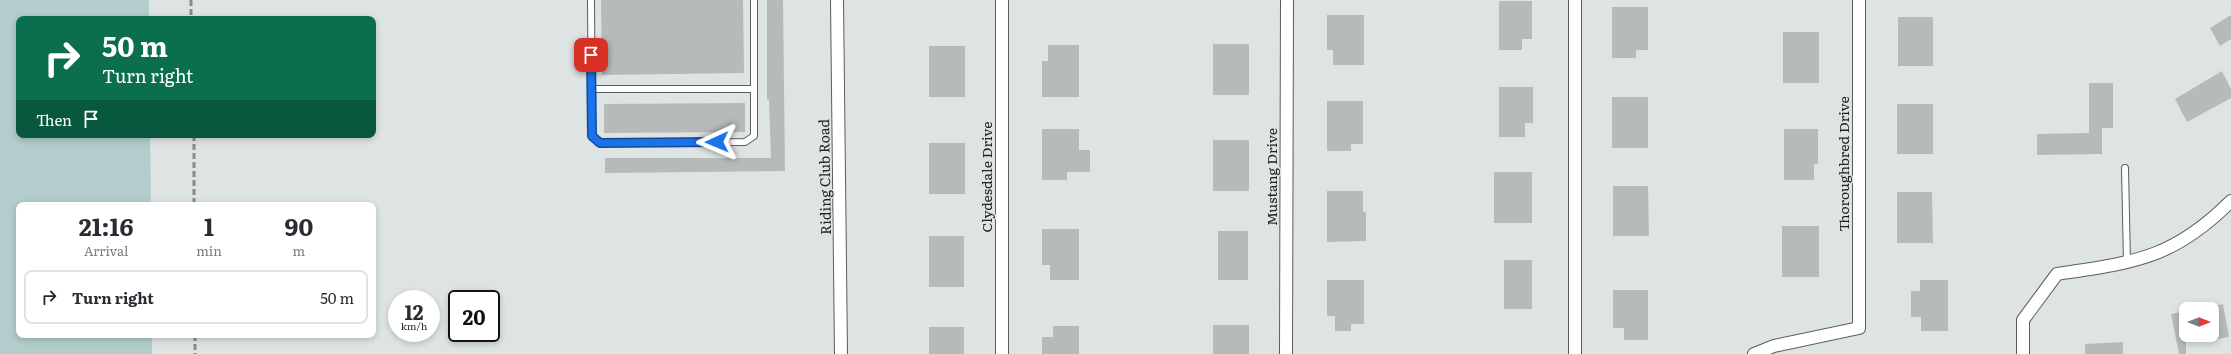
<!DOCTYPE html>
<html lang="en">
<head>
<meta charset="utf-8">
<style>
  :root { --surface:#fff; --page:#f7f7f7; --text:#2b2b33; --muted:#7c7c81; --line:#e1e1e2 }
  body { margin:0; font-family:Literata,serif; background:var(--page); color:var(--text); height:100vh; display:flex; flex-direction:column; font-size:15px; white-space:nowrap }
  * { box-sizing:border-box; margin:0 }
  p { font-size:13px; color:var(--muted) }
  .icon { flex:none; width:22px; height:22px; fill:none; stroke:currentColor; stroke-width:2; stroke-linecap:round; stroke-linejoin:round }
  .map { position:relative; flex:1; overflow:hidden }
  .drawer { position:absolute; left:16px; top:202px; width:360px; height:136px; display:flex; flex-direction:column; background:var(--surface); border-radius:8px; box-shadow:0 2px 6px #0003 }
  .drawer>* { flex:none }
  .top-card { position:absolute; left:16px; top:16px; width:360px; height:122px; border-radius:8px; box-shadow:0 2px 6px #0003; background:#0b6e4f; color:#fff; overflow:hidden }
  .needle { width:26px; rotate:90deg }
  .controls { position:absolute; left:2179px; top:302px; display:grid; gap:8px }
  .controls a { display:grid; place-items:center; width:40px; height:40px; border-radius:8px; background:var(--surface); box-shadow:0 2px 6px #0003; font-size:20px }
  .speed { position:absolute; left:388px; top:290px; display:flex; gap:8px; font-size:20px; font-weight:700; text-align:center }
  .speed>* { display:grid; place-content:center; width:52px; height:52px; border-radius:50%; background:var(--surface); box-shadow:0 2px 6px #0003; line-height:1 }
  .speed small { font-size:10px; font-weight:400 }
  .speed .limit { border:2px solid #111; border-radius:6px; background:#fff; color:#111 }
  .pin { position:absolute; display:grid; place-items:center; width:34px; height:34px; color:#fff; margin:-17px; border-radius:8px; box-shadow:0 2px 6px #0006 }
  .me { position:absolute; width:44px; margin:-22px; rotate:269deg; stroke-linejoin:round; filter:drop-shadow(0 0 3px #0008) }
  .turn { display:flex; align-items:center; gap:14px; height:84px; padding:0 20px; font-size:18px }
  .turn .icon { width:52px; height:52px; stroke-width:2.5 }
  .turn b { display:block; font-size:28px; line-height:34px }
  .then { display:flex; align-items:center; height:38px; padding:0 20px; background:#0003; gap:8px; font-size:15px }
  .eta { display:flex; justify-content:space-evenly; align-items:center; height:68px; text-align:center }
  .eta b { font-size:24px; font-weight:700; line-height:28px }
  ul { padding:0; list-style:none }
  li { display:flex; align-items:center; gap:12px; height:54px; margin:0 8px 6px; padding:0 12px; border:2px solid var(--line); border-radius:8px }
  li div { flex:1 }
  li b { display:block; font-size:15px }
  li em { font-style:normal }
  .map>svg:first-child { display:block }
</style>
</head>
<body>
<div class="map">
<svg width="2231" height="354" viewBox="0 0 2231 354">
  <rect width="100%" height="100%" fill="#dee3e3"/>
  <path fill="#b2cdcb" d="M 0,0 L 149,0 L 149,19 L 19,19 L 19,135 L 150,135 L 151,205 L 19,205 L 19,335 L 152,335 L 152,354 L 0,354 Z"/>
  <path fill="#b6bbba" d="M 601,0 L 743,0 L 744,73 L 602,75 Z
    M 767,0 L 783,0 L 785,171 L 605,173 L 605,158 L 771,158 L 769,100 L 767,100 Z
    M 1499,1 L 1532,1 L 1532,39 L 1522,39 L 1522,50 L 1499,50 Z
    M 1612,7 L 1648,7 L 1648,50 L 1636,50 L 1636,58 L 1612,58 Z
    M 1327,15 L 1364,15 L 1364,65 L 1333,65 L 1333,50 L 1327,50 Z
    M 2231,15 L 2231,39 L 2220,46 L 2210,28 Z
    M 1898,17 L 1933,17 L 1933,66 L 1898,66 Z
    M 1783,32 L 1819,32 L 1819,83 L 1783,83 Z
    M 1213,44 L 1249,44 L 1249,95 L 1213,95 Z
    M 1048,45 L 1079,45 L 1079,97 L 1042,97 L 1042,61 L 1048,61 Z
    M 929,46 L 965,46 L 965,97 L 929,97 Z
    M 2222,71 L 2231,89 L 2231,98 L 2187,122 L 2175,99 Z
    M 2089,83 L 2113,83 L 2113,128 L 2102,128 L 2102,154 L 2037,155 L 2037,134 L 2089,133 Z
    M 1499,87 L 1533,87 L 1533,123 L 1525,123 L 1525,137 L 1499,137 Z
    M 1612,97 L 1648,97 L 1648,148 L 1612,148 Z
    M 1327,101 L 1363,101 L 1363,144 L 1351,144 L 1351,151 L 1327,151 Z
    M 745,103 L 745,132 L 604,133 L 604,104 Z
    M 1897,104 L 1933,104 L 1933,154 L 1897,154 Z
    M 1042,129 L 1079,129 L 1079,150 L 1090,150 L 1090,172 L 1067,172 L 1067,180 L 1042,180 Z
    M 1784,129 L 1818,129 L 1818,164 L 1814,164 L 1814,180 L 1784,180 Z
    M 1213,140 L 1249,140 L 1249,191 L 1213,191 Z
    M 929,143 L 965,143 L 965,194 L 929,194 Z
    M 1494,172 L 1532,172 L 1532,223 L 1494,223 Z
    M 1613,186 L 1648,186 L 1649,236 L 1613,236 Z
    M 1327,191 L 1363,191 L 1363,212 L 1366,212 L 1366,241 L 1327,242 Z
    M 1897,192 L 1932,192 L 1933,243 L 1897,243 Z
    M 1782,226 L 1819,226 L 1819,277 L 1782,277 Z
    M 1042,229 L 1079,229 L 1079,280 L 1050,280 L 1050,265 L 1042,265 Z
    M 1218,231 L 1248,231 L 1248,280 L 1218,280 Z
    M 929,236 L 964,236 L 964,287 L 929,287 Z
    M 1504,260 L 1532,260 L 1532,309 L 1504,309 Z
    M 1327,280 L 1364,280 L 1364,324 L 1351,324 L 1351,331 L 1335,331 L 1335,316 L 1327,316 Z
    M 1920,280 L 1948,280 L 1948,331 L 1921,331 L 1921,317 L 1911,317 L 1911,291 L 1920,291 Z
    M 1613,290 L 1648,290 L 1648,340 L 1624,340 L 1624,328 L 1613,328 Z
    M 2223,304 L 2229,337 L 2212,340 L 2212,306 Z
    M 2186,311 L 2186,354 L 2179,354 L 2171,314 Z
    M 1213,325 L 1249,325 L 1249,354 L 1213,354 Z
    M 1053,326 L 1079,326 L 1079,354 L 1042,354 L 1042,337 L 1053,337 Z
    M 929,327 L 964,327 L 964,354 L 929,354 Z
    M 2123,342 L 2123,354 L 2085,354 L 2085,344 Z"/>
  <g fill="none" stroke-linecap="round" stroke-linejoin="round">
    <g stroke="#595d5d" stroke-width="8">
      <path id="service" d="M 591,0 L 592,137 L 600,143 L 745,142 L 754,136 L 754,0
        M 592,89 L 754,89
        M 2125,168 L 2127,263"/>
    </g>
    <g stroke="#595d5d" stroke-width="14">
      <path id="minor" d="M 837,0 L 841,354
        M 1002,0 L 1002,354
        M 1575,0 L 1575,354
        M 1286,354 L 1287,0
        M 1754,354 L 1774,346 L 1859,328 L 1859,0
        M 2023,354 L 2023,320 L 2057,274 C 2135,262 2173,259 2231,201"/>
    </g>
    <use href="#service" stroke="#fff" stroke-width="6"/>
    <use href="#minor" stroke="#fff" stroke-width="12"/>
    <path stroke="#878b8b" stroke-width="3" stroke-dasharray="6 3" stroke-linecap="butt" d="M 191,0 L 191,19
      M 194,135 L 194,205
      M 195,335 L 195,354"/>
  </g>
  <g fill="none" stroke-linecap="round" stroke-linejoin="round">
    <g stroke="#114b97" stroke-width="10">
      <path id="route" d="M 591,55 L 592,136 L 600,143 L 717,142"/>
    </g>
    <use href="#route" stroke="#1a73e8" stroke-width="7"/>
  </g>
  <g text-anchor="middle" stroke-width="3" stroke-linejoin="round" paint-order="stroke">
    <g font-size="14" fill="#202222" stroke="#dee3e3">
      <text transform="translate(1844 164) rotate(-90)" y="5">Thoroughbred Drive</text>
      <text transform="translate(825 177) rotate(-91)" y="5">Riding Club Road</text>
      <text transform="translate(987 177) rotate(-90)" y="5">Clydesdale Drive</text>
      <text transform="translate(1272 177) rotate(-90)" y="5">Mustang Drive</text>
    </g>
  </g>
</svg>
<div class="controls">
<a><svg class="needle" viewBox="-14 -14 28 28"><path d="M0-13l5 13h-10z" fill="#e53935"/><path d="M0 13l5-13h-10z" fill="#7c7c81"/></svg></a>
</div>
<div class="speed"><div>12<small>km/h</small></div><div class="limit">20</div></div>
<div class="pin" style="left:591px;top:55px;background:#d93025"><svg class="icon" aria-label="arrive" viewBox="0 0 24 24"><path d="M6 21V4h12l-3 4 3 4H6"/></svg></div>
<svg class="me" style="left:717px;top:142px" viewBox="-20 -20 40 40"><path d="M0-17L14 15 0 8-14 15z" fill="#1a73e8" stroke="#fff" stroke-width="4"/></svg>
<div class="top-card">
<div class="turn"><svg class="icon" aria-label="right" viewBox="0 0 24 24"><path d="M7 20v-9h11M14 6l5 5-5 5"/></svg><div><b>50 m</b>Turn right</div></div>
<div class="then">Then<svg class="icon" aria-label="arrive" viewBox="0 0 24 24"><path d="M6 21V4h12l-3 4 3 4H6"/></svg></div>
</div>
<section class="drawer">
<div class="eta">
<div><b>21:16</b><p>Arrival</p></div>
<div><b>1</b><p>min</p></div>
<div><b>90</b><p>m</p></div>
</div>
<ul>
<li><svg class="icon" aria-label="right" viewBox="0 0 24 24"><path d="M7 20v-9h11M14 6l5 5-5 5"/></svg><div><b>Turn right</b></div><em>50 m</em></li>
</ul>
</section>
</div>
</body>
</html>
